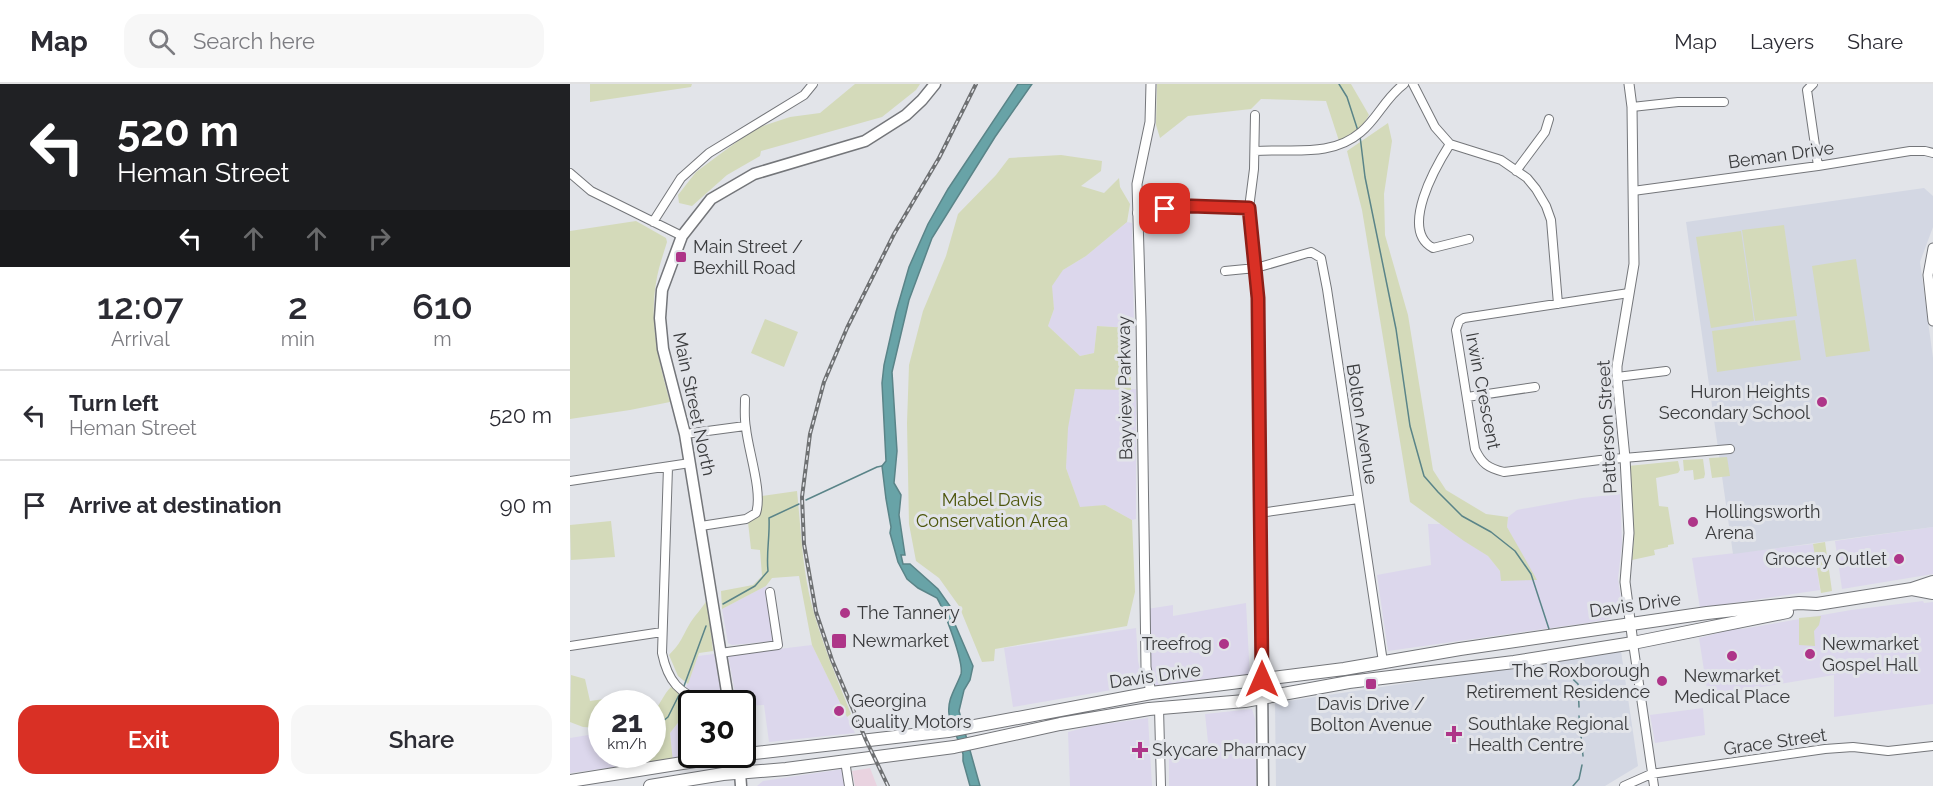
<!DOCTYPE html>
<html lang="en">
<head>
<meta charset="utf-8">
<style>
  :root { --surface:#fff; --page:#f7f7f7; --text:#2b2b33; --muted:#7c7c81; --line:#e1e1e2; --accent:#d93025 }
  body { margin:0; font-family:Raleway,sans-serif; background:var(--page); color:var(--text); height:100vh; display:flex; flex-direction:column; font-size:22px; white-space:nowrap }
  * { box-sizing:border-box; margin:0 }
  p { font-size:20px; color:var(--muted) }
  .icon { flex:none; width:33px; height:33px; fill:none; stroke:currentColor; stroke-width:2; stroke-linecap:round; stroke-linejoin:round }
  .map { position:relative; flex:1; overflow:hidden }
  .side { display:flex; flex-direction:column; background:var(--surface); width:570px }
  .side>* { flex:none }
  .top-card { background:#202124; color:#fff; overflow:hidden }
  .speed { position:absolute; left:18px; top:606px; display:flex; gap:12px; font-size:30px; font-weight:700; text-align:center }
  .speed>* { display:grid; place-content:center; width:78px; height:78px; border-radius:50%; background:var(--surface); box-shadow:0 3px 9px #0003; line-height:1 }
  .speed small { font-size:15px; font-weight:400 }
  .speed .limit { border:3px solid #111; border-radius:9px; background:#fff; color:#111 }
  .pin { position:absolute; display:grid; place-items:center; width:51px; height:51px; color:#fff; margin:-26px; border-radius:12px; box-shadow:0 3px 9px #0006 }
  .me { position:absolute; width:66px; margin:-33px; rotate:0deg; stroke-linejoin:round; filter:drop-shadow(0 0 4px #0008) }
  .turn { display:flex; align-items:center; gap:21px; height:126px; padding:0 18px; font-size:27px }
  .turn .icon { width:78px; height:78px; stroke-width:2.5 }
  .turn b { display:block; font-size:42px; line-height:51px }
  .lanes { display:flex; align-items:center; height:57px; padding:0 18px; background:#0003; justify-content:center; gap:30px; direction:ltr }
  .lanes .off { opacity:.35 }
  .eta { display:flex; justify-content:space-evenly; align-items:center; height:102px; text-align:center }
  .eta b { font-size:36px; font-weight:600; line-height:42px }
  .primary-button { display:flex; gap:12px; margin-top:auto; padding:12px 18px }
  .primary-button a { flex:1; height:69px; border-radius:18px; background:var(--accent); color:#fff; font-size:24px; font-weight:600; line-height:69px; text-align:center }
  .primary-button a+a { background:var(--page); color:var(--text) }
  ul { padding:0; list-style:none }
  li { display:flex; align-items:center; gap:18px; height:90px; padding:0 18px; border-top:2px solid var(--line) }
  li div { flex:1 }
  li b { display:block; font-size:22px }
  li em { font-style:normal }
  header { display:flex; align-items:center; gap:36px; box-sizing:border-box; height:84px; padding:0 30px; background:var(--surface); border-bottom:2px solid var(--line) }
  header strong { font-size:28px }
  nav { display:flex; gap:33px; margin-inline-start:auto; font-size:21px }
  .search { width:420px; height:54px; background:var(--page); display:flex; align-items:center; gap:15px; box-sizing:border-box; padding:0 21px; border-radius:18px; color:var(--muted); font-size:22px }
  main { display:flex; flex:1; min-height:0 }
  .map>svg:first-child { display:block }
</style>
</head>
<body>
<header>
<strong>Map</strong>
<div class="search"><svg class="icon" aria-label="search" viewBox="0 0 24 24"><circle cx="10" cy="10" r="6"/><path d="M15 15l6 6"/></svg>Search here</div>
<nav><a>Map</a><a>Layers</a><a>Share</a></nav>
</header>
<main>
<section class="side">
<div class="top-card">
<div class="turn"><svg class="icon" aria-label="left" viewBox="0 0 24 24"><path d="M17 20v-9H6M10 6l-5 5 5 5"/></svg><div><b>520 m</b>Heman Street</div></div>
<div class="lanes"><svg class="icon" aria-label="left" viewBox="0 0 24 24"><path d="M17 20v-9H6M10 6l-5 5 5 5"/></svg><svg class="icon off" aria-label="ahead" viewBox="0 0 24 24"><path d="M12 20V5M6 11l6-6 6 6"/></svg><svg class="icon off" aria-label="ahead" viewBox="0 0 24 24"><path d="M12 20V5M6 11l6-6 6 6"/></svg><svg class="icon off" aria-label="right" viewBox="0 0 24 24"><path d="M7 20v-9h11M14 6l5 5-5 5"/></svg></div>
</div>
<div class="eta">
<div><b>12:07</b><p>Arrival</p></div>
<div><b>2</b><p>min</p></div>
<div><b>610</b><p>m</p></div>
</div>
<ul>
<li><svg class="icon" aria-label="left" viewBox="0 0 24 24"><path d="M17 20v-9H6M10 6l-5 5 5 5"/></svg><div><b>Turn left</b><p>Heman Street</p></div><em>520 m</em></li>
<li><svg class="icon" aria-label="arrive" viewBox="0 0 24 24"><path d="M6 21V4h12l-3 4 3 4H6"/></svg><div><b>Arrive at destination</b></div><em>90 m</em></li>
</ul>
<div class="primary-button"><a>Exit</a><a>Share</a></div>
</section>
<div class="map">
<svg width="1363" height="702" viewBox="0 0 1363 702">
  <rect width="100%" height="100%" fill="#e2e4e9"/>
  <path fill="#dcd7ec" d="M 557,138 L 562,139 L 564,244 L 527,242 L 524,269 L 510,272 L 478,242 L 484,225 L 481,202 L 493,186 L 516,172 Z
    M 505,305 L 566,305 L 566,435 L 562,436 L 535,421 L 510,424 L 496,384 L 497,346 Z
    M 1050,410 L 1052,459 L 1048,495 L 1052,522 L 1050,528 L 1038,535 L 1017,539 L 818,567 L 807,491 L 861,481 L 858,440 L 871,440 L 918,472 L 930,487 L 966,496 L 937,443 L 938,433 L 947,426 L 1012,414 Z
    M 1363,443 L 1363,490 L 1272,505 L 1265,457 Z
    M 1243,460 L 1250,506 L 1130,524 L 1122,474 Z
    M 196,502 L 205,557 L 162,561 L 158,559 L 152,525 Z
    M 1353,517 L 1354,519 L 1363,518 L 1363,620 L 1264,633 L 1264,591 L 1138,612 L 1129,554 L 1168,544 L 1172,545 L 1281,526 Z
    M 676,519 L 680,594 L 587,606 L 582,601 L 577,525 L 603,521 L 603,532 Z
    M 566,544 L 568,577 L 572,594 L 576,600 L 443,623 L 434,564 Z
    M 242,561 L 285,649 L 199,658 L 194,621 L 173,622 L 172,620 L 167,619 L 158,571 Z
    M 144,570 L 153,619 L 145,618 L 116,604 L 128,572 Z
    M 1133,624 L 1135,651 L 1085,659 L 1080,631 Z
    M 682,625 L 685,635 L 686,702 L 599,702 L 599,673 L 639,667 L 635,630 Z
    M 121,626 L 121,670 L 102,674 L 100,649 L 114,631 Z
    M 578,634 L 582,702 L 500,702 L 498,648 L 521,642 Z
    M 31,649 L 32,670 L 39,671 L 42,681 L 46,683 L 0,689 L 0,654 Z
    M 273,685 L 275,702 L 187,702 L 193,697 Z"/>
  <path fill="#e9d3e0" d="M 300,684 L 307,702 L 285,702 L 282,687 Z"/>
  <path fill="#d3d7e3" d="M 1354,104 L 1363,112 L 1363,143 L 1350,178 L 1363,274 L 1363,443 L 1163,470 L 1116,138 Z
    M 1051,567 L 1068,682 L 1035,702 L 706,702 L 705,619 Z"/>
  <path fill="#d4daba" d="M 20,0 L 122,0 L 121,3 L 20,18 Z
    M 285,0 L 350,0 L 346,6 L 312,33 L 191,67 L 190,72 L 157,91 L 122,122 L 109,119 L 108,111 L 126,88 L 184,45 L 220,33 L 250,29 Z
    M 587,0 L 781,0 L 799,31 L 791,44 L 769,57 L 756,17 L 691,15 L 681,25 L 618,32 L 590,54 L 586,41 Z
    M 818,39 L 822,57 L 814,110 L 815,151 L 838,231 L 863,386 L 876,406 L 916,430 L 938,433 L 937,443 L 967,496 L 931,497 L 930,487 L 918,472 L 894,457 L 840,418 L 792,126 L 777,67 Z
    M 491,71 L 532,77 L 531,87 L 511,102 L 534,109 L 549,94 L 550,103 L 560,120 L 557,138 L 516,172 L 493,186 L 482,202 L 484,225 L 478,242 L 510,272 L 524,269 L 527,242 L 560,244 L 561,306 L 505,305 L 498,344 L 496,384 L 510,423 L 535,421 L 562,436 L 565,508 L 557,542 L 425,565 L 424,577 L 412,578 L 389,522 L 369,494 L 346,477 L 339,440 L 337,339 L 339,281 L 353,227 L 376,172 L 388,130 L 426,91 L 439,74 Z
    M 66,137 L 96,154 L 97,158 C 93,171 88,185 86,199 C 79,241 89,278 100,318 L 60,326 L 0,335 L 0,147 Z
    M 1214,141 L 1227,232 L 1185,237 L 1172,146 Z
    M 1171,147 L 1184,237 L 1141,244 L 1126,153 Z
    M 1286,175 L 1300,267 L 1256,273 L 1242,182 Z
    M 195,235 L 228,248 L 214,283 L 181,269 Z
    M 1225,236 L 1231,276 L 1147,288 L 1142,247 Z
    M 1157,373 L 1160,392 L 1142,394 L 1139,374 Z
    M 1133,375 L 1135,390 L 1134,394 L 1124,396 L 1123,386 L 1114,387 L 1113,376 Z
    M 1108,377 L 1110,386 L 1108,389 L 1086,394 L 1089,422 L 1098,423 L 1104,460 L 1098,461 L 1098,463 L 1084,466 L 1085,471 L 1062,476 L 1064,454 L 1058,382 Z
    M 227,407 C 231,445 232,484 242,522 C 252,559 267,595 281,630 L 277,633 L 242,561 L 229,492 L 202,494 L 196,502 L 152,525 L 151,507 L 183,501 L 192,492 L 190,466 L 181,465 L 178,438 C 190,432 191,425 192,412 Z
    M 41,437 L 45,473 L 1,476 L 0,441 Z
    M 1255,458 L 1262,507 L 1251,509 L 1243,460 Z
    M 137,516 L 143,567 L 129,569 L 118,600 L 108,592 L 99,571 C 111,559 111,555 119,541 C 124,532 131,526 137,516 Z
    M 1251,532 L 1249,541 L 1244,547 L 1245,562 L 1229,561 L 1229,534 Z
    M 1,591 L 15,595 L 20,617 L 70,610 L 73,613 L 63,619 L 32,620 L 31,644 L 13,643 L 0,638 Z
    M 101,603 L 129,619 L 122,620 L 121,626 L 114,631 L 100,649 L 103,678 L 60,684 L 65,675 L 41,677 L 39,671 L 82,670 L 83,629 C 90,621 93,611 101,603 Z"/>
  <path fill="#68a3a7" stroke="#5a8488" stroke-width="1.5" d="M 448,0 L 462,0 L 425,53 L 362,154 L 339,216 L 322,288 L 327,367 L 324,399 L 331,411 L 329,431 L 335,471 L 331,471 L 333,480 L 340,480 L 368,505 L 380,522 L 384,538 L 403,582 L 400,596 L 394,606 L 389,627 L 410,702 L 400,702 L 393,677 L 393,670 C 390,659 381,641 379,630 C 377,615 386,604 391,590 C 394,578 374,526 367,514 L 348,504 L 337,495 L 328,478 L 320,449 L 321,443 L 316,415 L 312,382 L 316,377 L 312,299 L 314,281 L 326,228 L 339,183 L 358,140 L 378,105 Z"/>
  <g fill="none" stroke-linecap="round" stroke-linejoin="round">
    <path stroke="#5a8488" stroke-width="1.5" d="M 769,0 L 777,13 L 788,47
      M 790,52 L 795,93 L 826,245 L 840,342 L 854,392 L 868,408 L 892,432 L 921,448 L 945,467 L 961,490 L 979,545
      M 236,416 L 307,383 L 312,382
      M 153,520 L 185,502 L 198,487 C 196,469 200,453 199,434 L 229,420
      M 990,583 L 1008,600 L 1009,623
      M 114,602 L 136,542
      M 1009,632 L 1013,672
      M 82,646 L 98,633 L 109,611
      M 60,677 L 63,670
      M 1003,702 L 1009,695 L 1012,681"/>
    <g stroke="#74767a" stroke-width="10">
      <path id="minor" d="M 843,0 L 865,43 L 880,60 L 931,76 L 957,94 L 966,105 L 976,122 L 981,136 L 988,220
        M 1243,0 L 1237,6 L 1248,82
        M 1062,23 L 1108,18 L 1154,18
        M 685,31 L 684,85 L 679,124 L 688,214 L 692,595
        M 880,60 C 866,82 829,146 863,164 L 899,155
        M 685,67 C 721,64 761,74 791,48 C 808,34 815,14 834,0
        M 946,87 L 975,48 L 979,35
        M 0,89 L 21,107 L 112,152
        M 1063,107 L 1248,82 L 1340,67 L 1355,67 L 1363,69
        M 567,129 L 621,122 L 679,124
        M 83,138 L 111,94 L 139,69 L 234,11 L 243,0
        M 655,187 L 686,184 L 741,168 L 751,174 L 757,205 L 813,578
        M 1059,209 L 894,234 L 889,237 L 886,246 L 905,365 C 912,380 918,384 934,388 L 1030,376 L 1160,365
        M 1047,293 L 1096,287
        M 897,313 L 965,303
        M 115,350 L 175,342
        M 98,383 L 92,569 C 98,598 109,609 137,620
        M 0,397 L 120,379
        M 690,429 L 788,415
        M 131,442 L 176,435 L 186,429 C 193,409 178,366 176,344 C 174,334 175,324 175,315
        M 1063,559 L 1084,702
        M 0,562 L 92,548
        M 150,569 L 208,561 L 200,508
        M 589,624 L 591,702
        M 275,677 L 279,702
        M 1054,702 L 1081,690 L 1255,665 L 1283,663 L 1318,667 L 1363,662"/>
    </g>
    <g stroke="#74767a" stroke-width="11">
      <path id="tertiary" d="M 581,0 L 580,38 L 567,100 L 571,235 L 576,583 L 581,609
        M 1059,0 L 1062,23 L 1064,180 L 1047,282 L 1047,293 L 1055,374 L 1059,449 L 1055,498 L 1063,559
        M 1363,164 L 1358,191 L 1363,237"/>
    </g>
    <g stroke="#74767a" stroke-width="13">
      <path id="secondary" d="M 692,595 L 693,702
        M 159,620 L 115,350 L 93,265 L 90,234 L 92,206 L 112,152 L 141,115 L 184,90 L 295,57 L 336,31 L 352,16 L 365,0
        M 170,688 L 171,702"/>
    </g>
    <g stroke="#74767a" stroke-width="14">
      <path id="primary" d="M 1342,505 L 1363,509
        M 0,697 L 150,673 L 378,647 L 581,609 L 774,585 L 890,565 L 1137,529 L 1229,519 L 1247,520 L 1342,505 L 1363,498
        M 80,702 L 153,690 L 216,685 L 384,663 L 490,640 L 579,625 L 675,617 L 779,598 L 944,578 L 1063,559 L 1217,528"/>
    </g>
    <use href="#minor" stroke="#fff" stroke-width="8"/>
    <use href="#tertiary" stroke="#fff" stroke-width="9"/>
    <use href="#secondary" stroke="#fff" stroke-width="10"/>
    <use href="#primary" stroke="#fff" stroke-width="12"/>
    <g stroke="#6e7072" stroke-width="4">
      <path id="rail" d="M 318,702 L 296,656 L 262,576 L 246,528 L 234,460 L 232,413 L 240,350 L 254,298 L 277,244 L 324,150 L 369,74 L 406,0"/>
    </g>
    <use href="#rail" stroke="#e2e4e9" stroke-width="1.5" stroke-dasharray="4.5" stroke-linecap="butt"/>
  </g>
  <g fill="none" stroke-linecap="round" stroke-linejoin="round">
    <g stroke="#8d1f18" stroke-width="15">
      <path id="route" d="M 595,125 L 621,122 L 679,124 L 688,214 L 692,595"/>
    </g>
    <use href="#route" stroke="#d93025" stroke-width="10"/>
  </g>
  <g fill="#ae3588" stroke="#e2e4e9" stroke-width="2">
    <rect x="105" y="167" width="12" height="12" rx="3"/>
    <circle cx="1252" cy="318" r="6"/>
    <circle cx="1123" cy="438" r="6"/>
    <circle cx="1329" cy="475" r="6"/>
    <circle cx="275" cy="529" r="6"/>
    <rect x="261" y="549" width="16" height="16" rx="3"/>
    <circle cx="654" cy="560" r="6"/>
    <circle cx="1240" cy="570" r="6"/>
    <circle cx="1162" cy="572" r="6"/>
    <circle cx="1092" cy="597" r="6"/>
    <rect x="795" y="594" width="12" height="12" rx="3"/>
    <circle cx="269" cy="627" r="6"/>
    <path d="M881 641h6v6h6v6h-6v6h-6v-6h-6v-6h6z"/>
    <path d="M567 657h6v6h6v6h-6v6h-6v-6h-6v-6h6z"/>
  </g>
  <g text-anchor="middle" stroke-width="6" stroke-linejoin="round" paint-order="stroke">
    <g font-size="18" fill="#3b3c3e" stroke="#e2e4e9">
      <text transform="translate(1211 71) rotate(-8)" y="6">Beman Drive</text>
      <text transform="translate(555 304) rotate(-91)" y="6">Bayview Parkway</text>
      <text transform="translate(913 307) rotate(79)" y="6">Irwin Crescent</text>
      <text transform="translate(124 320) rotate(78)" y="6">Main Street North</text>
      <text transform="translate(792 340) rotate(81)" y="6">Bolton Avenue</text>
      <text transform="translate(1037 343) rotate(-93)" y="6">Patterson Street</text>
      <text transform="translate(1065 521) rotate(-8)" y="6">Davis Drive</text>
      <text transform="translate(585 592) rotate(-8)" y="6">Davis Drive</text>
      <text transform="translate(1205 658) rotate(-8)" y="6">Grace Street</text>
    </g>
    <g font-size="18" fill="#3b3c3e" stroke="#e2e4e9" text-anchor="start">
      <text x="123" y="169">Main Street /<tspan x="123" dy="21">Bexhill Road</tspan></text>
      <text x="1240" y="314" text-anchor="end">Huron Heights<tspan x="1240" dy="21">Secondary School</tspan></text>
      <text x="1135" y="434">Hollingsworth<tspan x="1135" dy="21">Arena</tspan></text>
      <text x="1317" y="481" text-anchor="end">Grocery Outlet</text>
      <text x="287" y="535">The Tannery</text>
      <text x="282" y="563">Newmarket</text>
      <text x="642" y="566" text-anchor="end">Treefrog</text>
      <text x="1252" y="566">Newmarket<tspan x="1252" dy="21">Gospel Hall</tspan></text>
      <text x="1080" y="593" text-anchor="end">The Roxborough<tspan x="1080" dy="21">Retirement Residence</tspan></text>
      <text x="1162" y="598" text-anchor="middle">Newmarket<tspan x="1162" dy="21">Medical Place</tspan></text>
      <text x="281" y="623">Georgina<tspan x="281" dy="21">Quality Motors</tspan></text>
      <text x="801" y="626" text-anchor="middle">Davis Drive /<tspan x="801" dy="21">Bolton Avenue</tspan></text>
      <text x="898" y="646">Southlake Regional<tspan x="898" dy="21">Health Centre</tspan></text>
      <text x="582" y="672">Skycare Pharmacy</text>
    </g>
    <g font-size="18" fill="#4c550b" stroke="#e2e4e9">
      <text x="422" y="422">Mabel Davis<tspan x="422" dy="21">Conservation Area</tspan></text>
    </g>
  </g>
</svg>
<div class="speed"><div>21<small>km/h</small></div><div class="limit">30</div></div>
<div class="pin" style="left:595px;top:125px;background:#d93025"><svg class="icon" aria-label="arrive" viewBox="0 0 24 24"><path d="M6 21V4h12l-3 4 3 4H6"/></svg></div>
<svg class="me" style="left:692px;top:595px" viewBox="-20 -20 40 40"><path d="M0-17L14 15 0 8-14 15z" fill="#d93025" stroke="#fff" stroke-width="4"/></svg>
</div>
</main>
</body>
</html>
